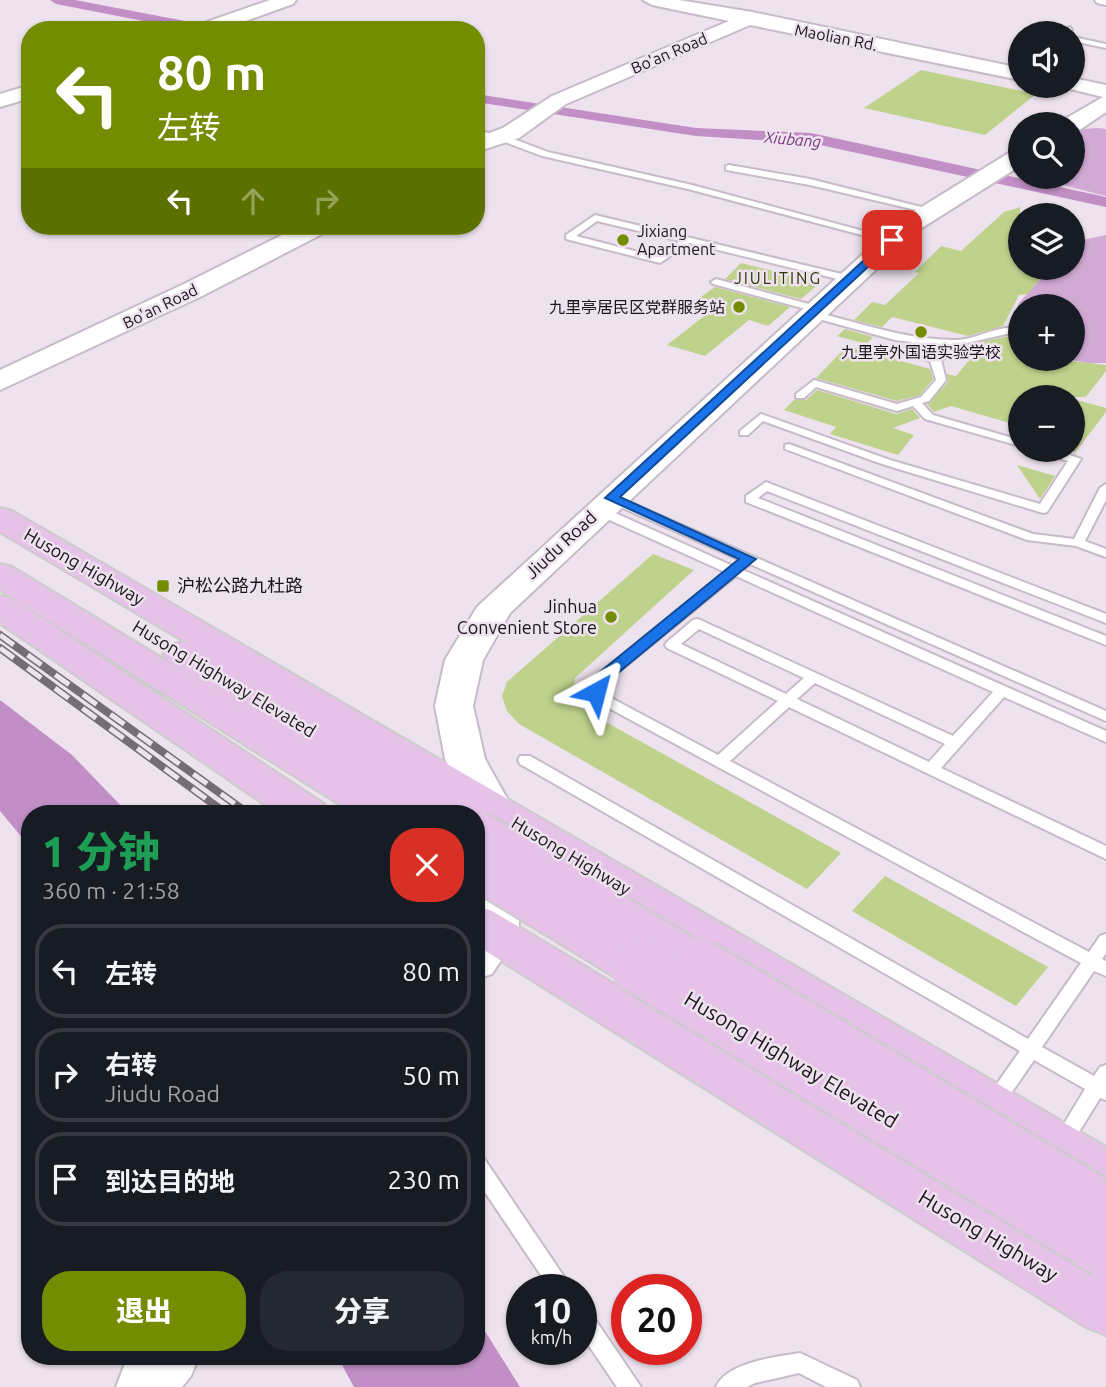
<!DOCTYPE html>
<html lang="zh">
<head>
<meta charset="utf-8">
<style>
  :root { --surface:#171b24; --page:#242831; --text:#f1f3f6; --muted:#9ea1a6; --line:#363941; --accent:#738c00 }
  body { margin:0; font-family:Ubuntu,"Noto Sans SC",sans-serif; background:var(--page); color:var(--text); height:100vh; display:flex; flex-direction:column; font-size:26px; white-space:nowrap }
  * { box-sizing:border-box; margin:0 }
  p { font-size:23px; color:var(--muted) }
  .icon { flex:none; width:38px; height:38px; fill:none; stroke:currentColor; stroke-width:2; stroke-linecap:round; stroke-linejoin:round }
  .map { position:relative; flex:1; overflow:hidden }
  .sheet { position:absolute; left:21px; top:805px; width:464px; height:560px; display:flex; flex-direction:column; background:var(--surface); border-radius:28px; box-shadow:0 2px 5px #0004 }
  .sheet>* { flex:none }
  .hud { position:absolute; left:21px; top:21px; width:464px; height:214px; border-radius:28px; box-shadow:0 2px 5px #0004; background:#738c00; color:#fff; overflow:hidden }
  .fabs { position:absolute; left:1008px; top:21px; display:grid; gap:14px }
  .fabs a { display:grid; place-items:center; width:77px; height:77px; border-radius:50%; background:var(--surface); box-shadow:0 2px 5px #0004; font-size:35px }
  .speed { position:absolute; left:506px; top:1274px; display:flex; gap:14px; font-size:35px; font-weight:700; text-align:center }
  .speed>* { display:grid; place-content:center; width:91px; height:91px; border-radius:50%; background:var(--surface); box-shadow:0 2px 5px #0004; line-height:1 }
  .speed small { font-size:18px; font-weight:400 }
  .speed .limit { border:10px solid #d22; background:#fff; color:#111 }
  .pin { position:absolute; display:grid; place-items:center; width:60px; height:60px; color:#fff; margin:-30px; border-radius:14px; box-shadow:0 4px 10px #0006 }
  .me { position:absolute; width:77px; margin:-38px; rotate:38deg; stroke-linejoin:round; filter:drop-shadow(0 0 5px #0008) }
  .turn { display:flex; align-items:center; gap:24px; height:147px; padding:0 21px; font-size:32px }
  .turn .icon { width:91px; height:91px; stroke-width:2.5 }
  .turn b { display:block; font-size:49px; line-height:60px }
  .lanes { display:flex; align-items:center; height:66px; padding:0 21px; background:#0003; justify-content:center; gap:35px; direction:ltr }
  .lanes .off { opacity:.35 }
  .round { display:grid; place-items:center; flex:none; width:74px; height:74px; border-radius:28px; background:var(--page) }
  .headline { display:flex; align-items:center; justify-content:space-between; height:119px; padding:0 21px }
  h1 { font-size:42px; font-weight:800; line-height:52px; color:#1e9e55 }
  .cta { display:flex; gap:14px; margin-top:auto; padding:14px 21px }
  .cta a { flex:1; height:80px; border-radius:28px; background:var(--accent); color:#fff; font-size:28px; font-weight:800; line-height:80px; text-align:center }
  .cta a+a { background:var(--page); color:var(--text) }
  ul { padding:0; list-style:none }
  li { display:flex; align-items:center; gap:21px; height:94px; margin:0 14px 10px; padding:0 7px; border:4px solid var(--line); border-radius:28px }
  li div { flex:1 }
  li b { display:block; font-size:26px }
  li em { font-style:normal }
  .map>svg:first-child { display:block }
</style>
</head>
<body>
<div class="map">
<svg width="1106" height="1387" viewBox="0 0 1106 1387">
  <rect width="100%" height="100%" fill="#eee2ef"/>
  <path fill="#d1a9d4" d="M 1098,128 L 1106,129 L 1106,196 L 1031,177 L 1073,177 L 1073,137 L 1084,129 Z
    M 1106,235 L 1106,363 L 1088,363 L 1066,359 L 1073,359 L 1073,306 L 1020,306 L 1020,337 L 1012,322 L 1019,303 L 1050,268 L 1073,268 L 1073,242 Z"/>
  <path fill="#c18ec5" d="M 0,700 L 72,755 L 129,814 L 30,814 L 30,847 L 0,811 Z
    M 476,1317 L 520,1387 L 354,1387 L 337,1356 L 476,1356 Z"/>
  <g fill="none" stroke-linecap="round" stroke-linejoin="round">
    <path fill="#c18ec5" fill-rule="evenodd" d="M 50,0 L 75,0 L 211,26 L 217,30 L 190,30 L 56,4 Z
      M 476,94 L 696,128 L 811,133 L 1106,197 L 1106,207 L 811,143 L 696,136 L 476,102 Z"/>
  </g>
  <path fill="#bfd28c" d="M 921,70 L 1036,94 L 985,135 L 864,108 Z
    M 1020,207 L 1020,268 L 1048,268 L 1028,294 L 1019,295 L 1003,326 L 968,336 L 892,317 L 882,327 L 854,320 L 872,302 L 885,305 L 919,273 L 915,272 L 941,246 L 961,251 L 1004,212 Z
    M 741,263 L 820,283 L 801,299 L 725,279 Z
    M 715,287 L 790,307 L 768,326 L 749,320 L 705,356 L 667,345 L 712,310 L 691,304 Z
    M 845,329 L 873,337 L 866,344 L 837,336 Z
    M 1011,336 L 1020,343 L 1020,359 L 1054,359 L 1106,365 L 1106,371 L 1086,397 L 1020,397 L 1020,426 L 951,406 L 934,412 L 927,404 L 948,382 L 947,374 L 956,376 L 985,341 Z
    M 847,346 L 930,369 L 933,379 L 920,395 L 897,401 L 816,378 Z
    M 817,390 L 896,414 L 912,409 L 920,418 L 893,428 L 914,435 L 898,455 L 830,434 L 836,427 L 784,410 L 794,400 L 806,400 Z
    M 1073,399 L 1106,408 L 1106,412 L 1074,454 Z
    M 1017,465 L 1055,476 L 1040,499 Z
    M 653,554 L 694,570 L 575,678 L 573,692 L 579,707 L 841,853 L 807,889 L 519,724 L 507,711 L 502,696 L 507,682 Z
    M 885,876 L 1048,967 L 1016,1006 L 852,911 Z"/>
  <g fill="none" stroke-linecap="round" stroke-linejoin="round">
    <g stroke="#c6bbc7" stroke-width="4">
      <path id="lane" d="M 1070,27 L 1072,30 L 1068,33 L 1060,33 Z
        M 1073,37 L 1106,44 L 1106,48 L 1073,41 Z
        M 476,130 L 511,138 L 548,152 L 692,185 L 897,240 L 892,243 L 688,189 L 542,156 L 505,142 L 476,134 Z
        M 729,165 L 810,179 L 937,211 L 933,214 L 810,185 L 726,170 L 726,166 Z
        M 595,215 L 850,276 L 855,279 L 850,282 L 689,243 L 660,263 L 566,239 L 566,235 ZM 597,221 L 680,241 L 658,257 L 576,236 Z
        M 716,279 L 820,307 L 822,309 L 817,312 L 713,284 L 711,282 Z
        M 812,311 C 860,323 906,340 956,340 C 976,340 995,326 1015,328 L 1015,332 L 954,346 L 957,350 L 956,352 L 941,360 L 946,380 L 929,401 L 922,403 L 933,415 L 1020,440 L 1020,446 L 925,419 L 913,406 L 897,411 L 816,387 L 804,398 L 796,398 L 796,394 L 814,380 L 897,404 L 921,397 L 936,380 L 930,361 L 918,357 L 908,348 L 912,342 L 895,340 L 808,316 L 808,312 ZM 923,343 L 944,345 L 946,349 C 937,357 928,355 919,348 Z
        M 761,414 L 890,460 L 1040,504 L 1068,461 L 1040,452 L 1038,450 L 1056,450 L 1081,459 L 1047,512 L 1043,513 L 882,464 L 763,421 L 748,435 L 740,435 L 740,431 Z
        M 789,444 L 1033,534 L 1074,539 L 1100,488 L 1106,484 L 1106,500 L 1085,541 L 1106,549 L 1106,557 L 1076,546 L 1027,540 L 785,449 L 785,445 Z
        M 766,482 L 1106,614 L 1106,623 L 767,491 L 758,498 L 1106,636 L 1106,645 L 746,502 L 746,496 Z
        M 611,494 L 1106,711 L 1106,721 L 750,564 L 743,570 L 1106,731 L 1106,742 L 1004,697 L 941,768 L 1106,846 L 1106,859 L 789,707 L 730,761 L 1089,952 L 1100,936 L 1106,934 L 1106,953 L 1102,959 L 1106,961 L 1106,976 L 1094,971 L 1042,1047 L 1094,1076 L 1100,1067 L 1106,1065 L 1106,1100 L 1100,1098 L 1069,1148 L 1062,1150 L 1055,1148 L 1053,1142 L 1085,1089 L 1034,1060 L 1001,1108 L 994,1111 L 987,1108 L 985,1103 L 987,1098 L 1020,1051 L 520,764 L 518,760 L 520,756 L 530,756 L 1028,1039 L 1081,963 L 605,706 L 589,692 L 595,677 L 725,572 L 594,513 L 592,510 L 594,507 L 602,507 L 733,566 L 740,560 L 607,501 L 607,495 ZM 736,576 L 993,692 L 953,736 L 698,619 L 693,620 L 667,642 L 665,645 L 667,648 L 778,701 L 718,755 L 615,700 L 603,691 L 606,682 ZM 699,629 L 804,678 L 786,694 L 681,644 ZM 815,683 L 945,744 L 929,762 L 797,699 Z
        M 476,1155 L 483,1157 L 573,1290 L 551,1290 L 476,1179 Z
        M 581,1306 L 588,1309 L 641,1387 L 617,1387 L 581,1334 Z
        M 800,1353 L 857,1380 L 860,1387 L 826,1387 L 799,1373 L 755,1383 L 747,1387 L 716,1387 C 727,1362 776,1357 800,1353 Z"/>
    </g>
    <g stroke="#c6bbc7" stroke-width="4">
      <path id="street" d="M 1095,0 L 1106,0 L 1106,5 L 1097,3 Z"/>
    </g>
    <g stroke="#c6bbc7" stroke-width="4">
      <path id="secondary" d="M 270,0 L 296,0 L 293,4 L 221,30 L 193,30 L 195,26 Z
        M 643,0 L 679,0 L 752,12 L 1020,68 L 1020,80 L 750,25 L 566,104 L 519,138 L 476,152 L 476,138 L 503,128 L 552,96 L 729,21 L 652,5 Z
        M 1073,78 L 1106,85 L 1106,112 L 1081,129 L 1073,131 L 1073,124 L 1062,124 L 1065,119 L 1103,97 L 1066,88 L 1064,86 L 1073,86 Z
        M 30,85 L 30,98 L 0,107 L 0,94 Z
        M 1020,149 L 1020,166 L 917,231 L 510,613 L 483,660 L 473,706 L 485,759 L 513,809 L 523,872 L 518,935 L 492,974 L 476,979 L 476,900 L 479,872 L 476,814 L 472,814 L 445,759 L 435,706 L 445,660 L 477,607 L 899,221 L 1012,151 Z
        M 300,226 L 331,226 L 328,231 L 202,296 L 0,390 L 0,370 L 184,284 Z
        M 133,1356 L 199,1356 L 191,1376 L 182,1387 L 116,1387 L 124,1366 Z"/>
    </g>
    <g stroke="#ccc" stroke-width="4">
      <path id="primary" d="M 0,508 L 12,511 L 1106,1147 L 1106,1197 L 1087,1190 L 476,817 L 476,814 L 416,814 L 403,806 L 408,814 L 355,814 L 0,590 L 0,564 L 12,567 L 283,732 L 169,662 L 163,654 L 169,646 L 182,642 L 189,644 L 0,532 Z
        M 0,596 L 13,599 L 324,804 L 330,814 L 279,814 L 0,623 Z
        M 476,906 L 492,911 L 1106,1277 L 1106,1335 L 1086,1327 L 476,945 Z"/>
    </g>
    <use href="#lane" fill="#fff" fill-rule="evenodd"/>
    <use href="#street" fill="#fff" fill-rule="evenodd"/>
    <use href="#secondary" fill="#fff" fill-rule="evenodd"/>
    <use href="#primary" fill="#e6c2e9" fill-rule="evenodd"/>
    <g stroke="#756d75" stroke-width="8">
      <path id="rail" d="M 0,635 L 249,814
        M 0,648 L 227,814"/>
    </g>
    <use href="#rail" stroke="#eee2ef" stroke-width="5" stroke-dasharray="17" stroke-linecap="butt"/>
    <g stroke="#ccc" stroke-width="45" stroke-linecap="butt">
      <path id="primary-bridge-far1" d="M 476,831 L 702,967
        M 476,868 L 638,967"/>
    </g>
    <g stroke="#ccc" stroke-width="56" stroke-linecap="butt">
      <path id="primary-bridge" d="M 635,965 L 1106,1252
        M 699,965 L 1106,1209"/>
    </g>
    <use href="#primary-bridge-far1" stroke="#e6c2e9" stroke-width="41"/>
    <use href="#primary-bridge" stroke="#e6c2e9" stroke-width="52"/>
  </g>
  <path fill="#1a73e8" stroke="#114b97" stroke-width="2" d="M 888,238 L 897,240 L 620,497 L 756,559 L 607,682 L 602,696 L 591,696 L 588,692 L 595,676 L 739,559 L 605,498 Z"/>
  <g fill="#738c00" stroke="#eee2ef" stroke-width="2.5">
    <circle cx="623" cy="240" r="7"/>
    <circle cx="739" cy="307" r="7"/>
    <circle cx="921" cy="332" r="7"/>
    <rect x="156" y="579" width="14" height="14" rx="3.5"/>
    <circle cx="611" cy="617" r="7"/>
  </g>
  <g text-anchor="middle" stroke-width="5" stroke-linejoin="round" paint-order="stroke">
    <g font-size="16" fill="#191519" stroke="#eee2ef">
      <text transform="translate(836 37) rotate(11)" y="6">Maolian Rd.</text>
      <text transform="translate(669 53) rotate(-23)" y="6">Bo'an Road</text>
      <text transform="translate(160 306) rotate(-26)" y="6">Bo'an Road</text>
    </g>
    <g font-size="16" font-style="italic" fill="#77397c" stroke="#eee2ef">
      <text transform="translate(793 139) rotate(5)" y="6">Xiubang</text>
    </g>
    <g font-size="16" fill="#191519" stroke="#eee2ef" text-anchor="start">
      <text x="637" y="237">Jixiang<tspan x="637" dy="18">Apartment</tspan></text>
      <text x="725" y="313" text-anchor="end">九里亭居民区党群服务站</text>
      <text x="921" y="358" text-anchor="middle">九里亭外国语实验学校</text>
    </g>
    <g font-size="16" letter-spacing="2" fill="#2d3900" stroke="#eee2ef">
      <text x="778" y="284">JIULITING</text>
    </g>
    <g font-size="18" fill="#191519" stroke="#eee2ef">
      <text transform="translate(561 545) rotate(-43)" y="6">Jiudu Road</text>
      <text transform="translate(84 567) rotate(30)" y="6">Husong Highway</text>
      <text transform="translate(224 679) rotate(31)" y="6">Husong Highway Elevated</text>
      <text transform="translate(571 856) rotate(31)" y="6">Husong Highway</text>
    </g>
    <g font-size="18" fill="#191519" stroke="#eee2ef" text-anchor="start">
      <text x="177" y="592">沪松公路九杜路</text>
      <text x="597" y="613" text-anchor="end">Jinhua<tspan x="597" dy="21">Convenient Store</tspan></text>
    </g>
    <g font-size="21" fill="#191519" stroke="#eee2ef">
      <text transform="translate(791 1060) rotate(31)" y="7">Husong Highway Elevated</text>
      <text transform="translate(988 1236) rotate(31)" y="7">Husong Highway</text>
    </g>
  </g>
</svg>
<div class="fabs">
<a><svg class="icon" aria-label="sound" viewBox="0 0 24 24"><path d="M4 9h4l5-4v14l-5-4H4zM17 9q2 3 0 6"/></svg></a>
<a><svg class="icon" aria-label="search" viewBox="0 0 24 24"><circle cx="10" cy="10" r="6"/><path d="M15 15l6 6"/></svg></a>
<a><svg class="icon" aria-label="layers" viewBox="0 0 24 24"><path d="M12 4l9 5-9 5-9-5zM3 14l9 5 9-5"/></svg></a>
<a>+</a>
<a>−</a>
</div>
<div class="speed"><div>10<small>km/h</small></div><div class="limit">20</div></div>
<div class="pin" style="left:892px;top:240px;background:#d93025"><svg class="icon" aria-label="arrive" viewBox="0 0 24 24"><path d="M6 21V4h12l-3 4 3 4H6"/></svg></div>
<svg class="me" style="left:596px;top:692px" viewBox="-20 -20 40 40"><path d="M0-17L14 15 0 8-14 15z" fill="#1a73e8" stroke="#fff" stroke-width="4"/></svg>
<div class="hud">
<div class="turn"><svg class="icon" aria-label="left" viewBox="0 0 24 24"><path d="M17 20v-9H6M10 6l-5 5 5 5"/></svg><div><b>80 m</b>左转</div></div>
<div class="lanes"><svg class="icon" aria-label="left" viewBox="0 0 24 24"><path d="M17 20v-9H6M10 6l-5 5 5 5"/></svg><svg class="icon off" aria-label="ahead" viewBox="0 0 24 24"><path d="M12 20V5M6 11l6-6 6 6"/></svg><svg class="icon off" aria-label="right" viewBox="0 0 24 24"><path d="M7 20v-9h11M14 6l5 5-5 5"/></svg></div>
</div>
<section class="sheet">
<div class="headline"><div><h1>1 分钟</h1><p>360 m · 21:58</p></div><a class="round" style="background:#d93025;color:#fff"><svg class="icon" aria-label="close" viewBox="0 0 24 24"><path d="M6 6l12 12M18 6L6 18"/></svg></a></div>
<ul>
<li><svg class="icon" aria-label="left" viewBox="0 0 24 24"><path d="M17 20v-9H6M10 6l-5 5 5 5"/></svg><div><b>左转</b></div><em>80 m</em></li>
<li><svg class="icon" aria-label="right" viewBox="0 0 24 24"><path d="M7 20v-9h11M14 6l5 5-5 5"/></svg><div><b>右转</b><p>Jiudu Road</p></div><em>50 m</em></li>
<li><svg class="icon" aria-label="arrive" viewBox="0 0 24 24"><path d="M6 21V4h12l-3 4 3 4H6"/></svg><div><b>到达目的地</b></div><em>230 m</em></li>
</ul>
<div class="cta"><a>退出</a><a>分享</a></div>
</section>
</div>
</body>
</html>
